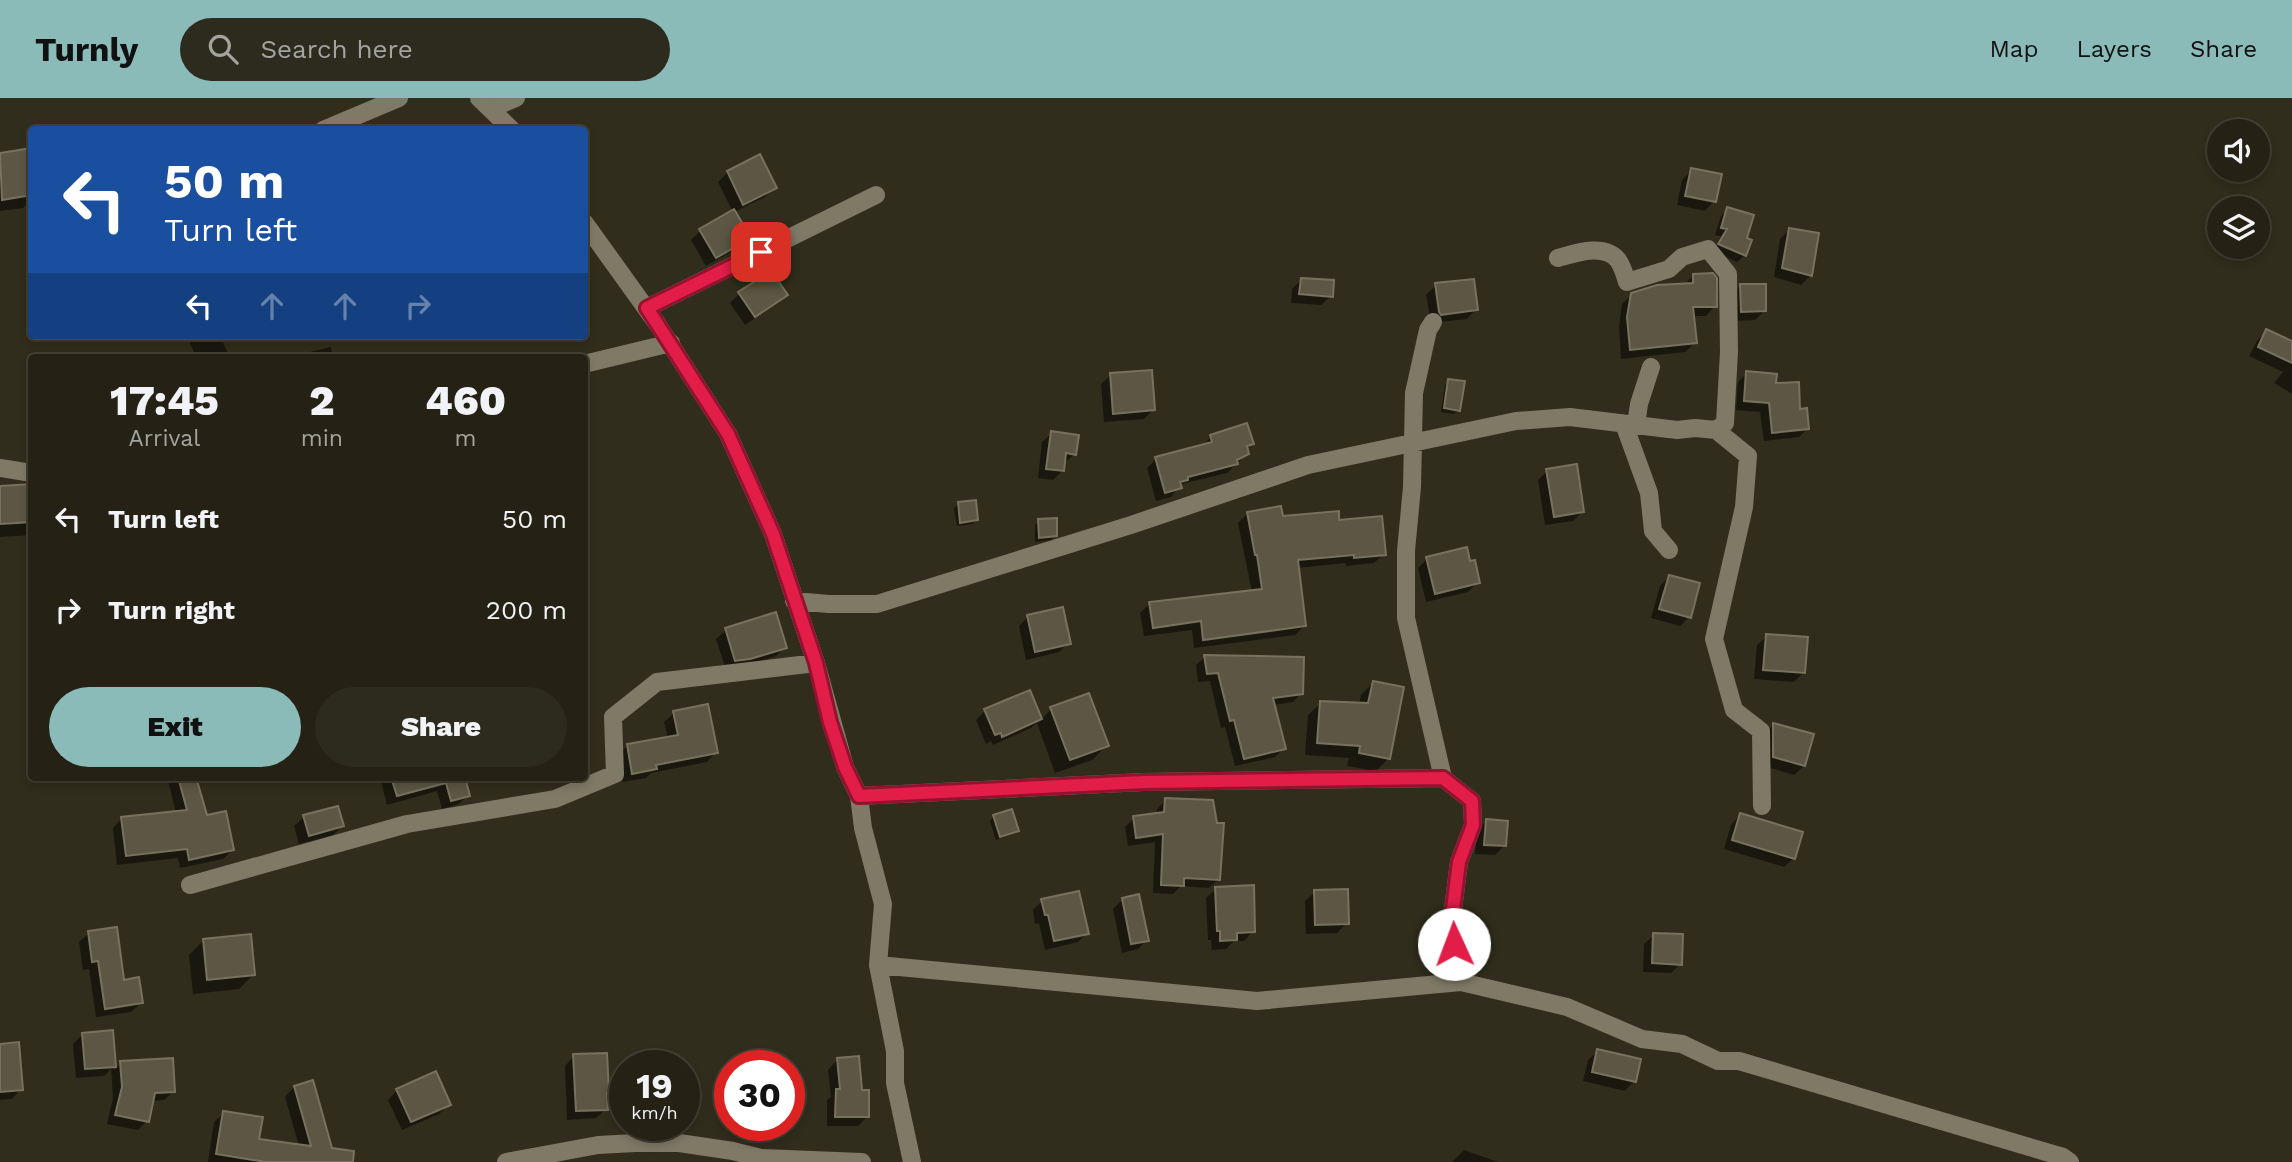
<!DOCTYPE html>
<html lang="en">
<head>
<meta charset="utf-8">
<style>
  :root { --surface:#252215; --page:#2d2a1e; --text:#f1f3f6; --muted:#a3a4a0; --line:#423f34; --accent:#8bbbb9 }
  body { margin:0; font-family:"Work Sans",sans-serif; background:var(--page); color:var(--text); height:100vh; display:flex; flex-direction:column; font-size:26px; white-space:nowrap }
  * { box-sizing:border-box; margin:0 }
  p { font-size:23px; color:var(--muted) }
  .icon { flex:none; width:38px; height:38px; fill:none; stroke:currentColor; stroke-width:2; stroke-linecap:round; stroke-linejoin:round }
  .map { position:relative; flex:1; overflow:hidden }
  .details { position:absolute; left:28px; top:256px; width:560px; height:427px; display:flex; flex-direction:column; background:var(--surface); border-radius:7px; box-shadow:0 4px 10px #0003,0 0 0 2px var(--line) }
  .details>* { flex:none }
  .top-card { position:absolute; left:28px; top:28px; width:560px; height:214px; border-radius:7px; box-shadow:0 4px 10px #0003,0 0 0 2px var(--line); background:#1a4fa0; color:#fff; overflow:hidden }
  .fabs { position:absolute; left:2207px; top:21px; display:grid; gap:14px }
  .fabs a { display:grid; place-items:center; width:63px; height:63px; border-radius:50%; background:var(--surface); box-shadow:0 4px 10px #0003,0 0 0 2px var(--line); font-size:35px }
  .speed { position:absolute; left:609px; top:952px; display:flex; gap:14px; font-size:35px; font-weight:700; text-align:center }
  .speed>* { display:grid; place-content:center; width:91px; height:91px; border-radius:50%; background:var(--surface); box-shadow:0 4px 10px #0003,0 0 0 2px var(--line); line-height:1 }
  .speed small { font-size:18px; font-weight:400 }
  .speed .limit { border:10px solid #d22; background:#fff; color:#111 }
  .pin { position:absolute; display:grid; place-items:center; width:60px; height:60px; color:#fff; margin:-30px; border-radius:14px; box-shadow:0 4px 10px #0006 }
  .me { position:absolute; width:77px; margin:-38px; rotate:358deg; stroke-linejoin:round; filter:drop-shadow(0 0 5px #0008) }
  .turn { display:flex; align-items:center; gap:24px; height:147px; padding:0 21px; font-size:32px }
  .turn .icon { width:91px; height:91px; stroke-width:2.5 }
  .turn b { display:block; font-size:49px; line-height:60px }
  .lanes { display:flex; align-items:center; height:66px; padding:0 21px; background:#0003; justify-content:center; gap:35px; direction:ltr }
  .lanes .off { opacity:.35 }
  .eta { display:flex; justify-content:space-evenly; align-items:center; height:119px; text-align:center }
  .eta b { font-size:42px; font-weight:800; line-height:49px }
  .action { display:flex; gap:14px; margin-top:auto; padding:14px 21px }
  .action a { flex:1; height:80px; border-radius:42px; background:var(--accent); color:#111; font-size:28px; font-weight:800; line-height:80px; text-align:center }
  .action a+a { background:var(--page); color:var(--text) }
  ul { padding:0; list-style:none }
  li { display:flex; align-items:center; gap:21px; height:91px; padding:0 21px }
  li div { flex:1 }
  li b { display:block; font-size:26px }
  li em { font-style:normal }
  header { display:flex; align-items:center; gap:42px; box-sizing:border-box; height:98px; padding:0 35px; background:var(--accent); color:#111 }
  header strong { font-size:33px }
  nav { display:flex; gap:38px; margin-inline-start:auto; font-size:24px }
  .search { width:490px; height:63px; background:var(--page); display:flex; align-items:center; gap:18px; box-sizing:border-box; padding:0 24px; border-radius:38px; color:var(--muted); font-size:26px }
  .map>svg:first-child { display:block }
</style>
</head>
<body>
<header>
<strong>Turnly</strong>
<div class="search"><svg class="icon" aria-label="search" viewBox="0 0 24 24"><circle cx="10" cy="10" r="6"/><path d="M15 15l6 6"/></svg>Search here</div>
<nav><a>Map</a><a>Layers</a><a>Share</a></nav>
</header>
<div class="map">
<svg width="2292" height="1064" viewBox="0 0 2292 1064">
  <rect width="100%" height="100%" fill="#312d1c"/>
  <path fill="#0007" d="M 30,52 L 32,101 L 23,110 L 0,113 L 0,57 Z
    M 759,59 L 774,90 L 765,99 L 734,114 L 749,140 L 740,149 L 706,168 L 691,142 L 700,133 L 733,114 L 718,84 L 728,74 Z
    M 1692,72 L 1714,103 L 1705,113 L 1677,107 L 1682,82 Z
    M 1728,111 L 1745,157 L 1737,164 L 1713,153 L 1721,138 L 1715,137 L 1721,118 Z
    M 1789,132 L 1817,136 L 1810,178 L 1801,187 L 1774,179 L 1780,141 Z
    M 1694,177 L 1715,208 L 1706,218 L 1692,218 L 1695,245 L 1685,254 L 1621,261 L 1619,229 L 1622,206 L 1632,196 L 1683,187 Z
    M 1301,182 L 1331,198 L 1321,207 L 1291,205 L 1292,191 Z
    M 1436,187 L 1476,211 L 1467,221 L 1431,225 L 1426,197 Z
    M 1740,188 L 1764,213 L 1755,222 L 1733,223 L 1731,198 Z
    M 739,196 L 785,197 L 776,206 L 745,227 L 730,205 Z
    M 2266,233 L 2292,246 L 2292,296 L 2274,285 L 2283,274 L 2249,258 L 2257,243 Z
    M 187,238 L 233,238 L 223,245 L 230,259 L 196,259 Z
    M 331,249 L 333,259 L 288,259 Z
    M 1747,275 L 1775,287 L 1798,313 L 1808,330 L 1799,339 L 1764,343 L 1760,314 L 1736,312 L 1738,284 Z
    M 1111,277 L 1153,312 L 1144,321 L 1104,324 L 1101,286 Z
    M 1449,283 L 1459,312 L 1454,316 L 1441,314 L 1445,287 Z
    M 584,330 L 589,347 L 584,351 Z
    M 1052,335 L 1075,356 L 1064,365 L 1063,372 L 1053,382 L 1038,380 L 1042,344 Z
    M 1211,339 L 1252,346 L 1246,352 L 1247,356 L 1227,375 L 1181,386 L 1171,399 L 1156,403 L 1147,370 L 1156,361 L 1201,349 Z
    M 1547,373 L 1583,413 L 1573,423 L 1545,427 L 1538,382 Z
    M 32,388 L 32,437 L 0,439 L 0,390 Z
    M 959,406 L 976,422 L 972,426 L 957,428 L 954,410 Z
    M 1248,415 L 1338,424 L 1384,456 L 1374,465 L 1346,468 L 1345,465 L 1297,470 L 1304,528 L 1295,537 L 1194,550 L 1192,532 L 1144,538 L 1140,515 L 1150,505 L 1252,494 L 1238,425 Z
    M 1039,423 L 1056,437 L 1051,442 L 1035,444 L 1035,427 Z
    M 1427,461 L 1469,465 L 1478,484 L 1468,494 L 1426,504 L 1418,470 Z
    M 1669,479 L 1689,519 L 1680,528 L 1651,520 L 1660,488 Z
    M 1028,519 L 1069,545 L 1059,554 L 1026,562 L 1019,528 Z
    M 726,532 L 785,549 L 776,558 L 739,570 L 726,572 L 716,541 Z
    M 1767,538 L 1803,575 L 1794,584 L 1754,581 L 1757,547 Z
    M 1205,559 L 1301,595 L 1293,604 L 1273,607 L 1284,650 L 1275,659 L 1235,668 L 1225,629 L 1221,630 L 1210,583 L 1198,584 L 1196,567 Z
    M 1373,585 L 1388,661 L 1376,673 L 1347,668 L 1349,660 L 1305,657 L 1308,617 L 1321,605 L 1359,606 L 1361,597 Z
    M 1051,611 L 1107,647 L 1092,662 L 1055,675 L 1037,625 L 1031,630 L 993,647 L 991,643 L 986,646 L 976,622 L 985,613 L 1041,622 Z
    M 674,615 L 716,654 L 707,664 L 651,675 L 646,680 L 623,684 L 618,657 L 627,648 L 668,640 L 664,624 Z
    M 1773,627 L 1804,668 L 1794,677 L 1764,668 L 1764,636 Z
    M 167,679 L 195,679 L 205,719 L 232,752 L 223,761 L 180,770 L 178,760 L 117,767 L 113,730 L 122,720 L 176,715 Z
    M 380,679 L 463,679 L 468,697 L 459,706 L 442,711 L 437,693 L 387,707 Z
    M 1166,702 L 1218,782 L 1209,790 L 1181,788 L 1173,796 L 1153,795 L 1155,744 L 1128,748 L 1125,729 L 1134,720 L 1157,717 L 1157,711 Z
    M 1740,717 L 1794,760 L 1784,769 L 1724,751 L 1731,727 Z
    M 994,718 L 1017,732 L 1013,736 L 996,742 L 990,723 Z
    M 304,719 L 342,728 L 333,737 L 299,746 L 294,728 Z
    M 1486,723 L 1504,748 L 1495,757 L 1475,756 L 1477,733 Z
    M 1216,791 L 1253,833 L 1244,843 L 1234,843 L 1226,851 L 1212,852 L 1211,842 L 1208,842 L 1206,800 Z
    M 1315,794 L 1347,825 L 1337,835 L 1306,836 L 1305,803 Z
    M 1123,801 L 1147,842 L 1138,851 L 1122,855 L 1113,811 Z
    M 1042,803 L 1087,835 L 1078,844 L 1045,852 L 1039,825 L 1035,826 L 1033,812 Z
    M 89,835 L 122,884 L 141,905 L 131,914 L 96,919 L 89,871 L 83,872 L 79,844 Z
    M 1654,837 L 1680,866 L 1671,875 L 1643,874 L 1644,846 Z
    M 204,842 L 253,877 L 239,891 L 193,896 L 189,857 Z
    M 111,934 L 114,972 L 121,965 L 174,993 L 164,1002 L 152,1003 L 147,1023 L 138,1032 L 107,1026 L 113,1000 L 111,971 L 104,978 L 76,980 L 73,946 L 83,936 Z
    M 0,948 L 21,991 L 12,1001 L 0,1002 Z
    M 1598,953 L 1634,983 L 1625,993 L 1583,983 L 1588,962 Z
    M 574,958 L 605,997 L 606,1011 L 596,1020 L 567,1022 L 565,968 Z
    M 837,962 L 867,1019 L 858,1028 L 827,1028 L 827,1002 L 831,999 L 828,972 Z
    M 294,989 L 325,1064 L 208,1064 L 214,1024 L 224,1015 L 257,1042 L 299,1048 L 285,999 Z
    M 397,992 L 449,1007 L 439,1016 L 402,1032 L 388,1002 Z
    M 1464,1052 L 1498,1064 L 1452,1064 Z"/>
  <path fill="#5b5744" stroke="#76725e" stroke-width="2" d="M 32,50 L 32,97 L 2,102 L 0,55 Z
    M 760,56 L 777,90 L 743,107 L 727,73 Z
    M 1691,70 L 1722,76 L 1716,104 L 1685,98 Z
    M 1727,109 L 1754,117 L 1747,140 L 1752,142 L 1746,158 L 1718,146 L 1727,131 L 1721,130 Z
    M 734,111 L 751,140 L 716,160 L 699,131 Z
    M 1789,130 L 1819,135 L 1812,178 L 1782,170 Z
    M 771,173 L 788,197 L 755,219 L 738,194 Z
    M 1713,175 L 1717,180 L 1717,209 L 1693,209 L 1697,245 L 1630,252 L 1627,219 L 1631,195 L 1657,187 L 1693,185 L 1693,176 Z
    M 1301,180 L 1334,182 L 1333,199 L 1299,196 Z
    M 1474,181 L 1478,212 L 1441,217 L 1439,214 L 1435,185 Z
    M 1740,186 L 1766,186 L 1766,213 L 1741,214 Z
    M 2266,231 L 2292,243 L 2292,265 L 2258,249 Z
    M 1152,272 L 1155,312 L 1113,316 L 1110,275 Z
    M 1746,273 L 1777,276 L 1776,285 L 1799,284 L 1800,311 L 1807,310 L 1809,331 L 1772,335 L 1769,305 L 1744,303 Z
    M 1448,281 L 1465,283 L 1460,313 L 1444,310 Z
    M 1247,325 L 1254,346 L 1247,348 L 1249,356 L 1237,362 L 1238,366 L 1188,379 L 1188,382 L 1180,384 L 1182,390 L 1165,395 L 1155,359 L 1212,344 L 1210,337 Z
    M 1051,333 L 1079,337 L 1076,357 L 1066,355 L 1064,373 L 1046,371 Z
    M 1577,366 L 1584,414 L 1554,419 L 1546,371 Z
    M 32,386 L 32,424 L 0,426 L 0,388 Z
    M 976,402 L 978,422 L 960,425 L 958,404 Z
    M 1281,408 L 1283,418 L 1339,413 L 1339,422 L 1382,418 L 1386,457 L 1354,460 L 1354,457 L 1298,462 L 1306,528 L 1203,542 L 1201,523 L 1153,530 L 1149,504 L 1262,491 L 1257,457 L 1255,457 L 1247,414 Z
    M 1057,420 L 1057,438 L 1039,440 L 1038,421 Z
    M 1467,449 L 1470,463 L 1475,462 L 1480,485 L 1435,496 L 1426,459 Z
    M 1669,477 L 1700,485 L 1691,520 L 1659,511 Z
    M 1063,509 L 1071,546 L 1035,554 L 1027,517 Z
    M 776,514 L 787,550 L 750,561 L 735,563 L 725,530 Z
    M 1766,536 L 1808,539 L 1805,575 L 1763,572 Z
    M 1204,557 L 1304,559 L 1303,596 L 1273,600 L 1286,651 L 1244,661 L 1234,622 L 1230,623 L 1218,575 L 1207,576 Z
    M 1373,583 L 1404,589 L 1390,661 L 1359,655 L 1360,648 L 1317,645 L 1320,603 L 1368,605 Z
    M 1030,592 L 1042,621 L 1002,639 L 1001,635 L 995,637 L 984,611 Z
    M 1089,595 L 1109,648 L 1070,662 L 1050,609 Z
    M 708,606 L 718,655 L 656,667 L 657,671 L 632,676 L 627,646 L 678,637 L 673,613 Z
    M 1773,625 L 1814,636 L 1805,668 L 1773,659 Z
    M 178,679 L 196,679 L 207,717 L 226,713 L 234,752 L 189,762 L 187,751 L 126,758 L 121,719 L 187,712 Z
    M 391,679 L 465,679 L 470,698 L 451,703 L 446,685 L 397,698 Z
    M 1165,700 L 1213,702 L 1217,725 L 1224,725 L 1220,782 L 1184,780 L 1184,788 L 1161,787 L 1163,736 L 1136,740 L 1133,718 L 1164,714 Z
    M 338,708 L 344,728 L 309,738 L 303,717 Z
    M 1012,711 L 1019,733 L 1000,739 L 993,717 Z
    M 1740,715 L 1803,734 L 1795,761 L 1732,742 Z
    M 1486,721 L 1508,723 L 1506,748 L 1484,747 Z
    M 1254,787 L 1255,834 L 1237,835 L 1237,842 L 1220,843 L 1220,833 L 1217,833 L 1215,789 Z
    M 1348,791 L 1349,826 L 1315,827 L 1314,792 Z
    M 1079,793 L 1089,836 L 1054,843 L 1048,817 L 1045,817 L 1041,801 Z
    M 1139,796 L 1149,843 L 1131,846 L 1122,800 Z
    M 117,829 L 124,882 L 139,879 L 143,905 L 105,911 L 98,863 L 92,864 L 88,833 Z
    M 1653,835 L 1683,836 L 1682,867 L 1652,865 Z
    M 251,836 L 255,877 L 207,882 L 203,841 Z
    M 113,932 L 116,969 L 85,971 L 82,935 Z
    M 19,944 L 23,992 L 0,994 L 0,946 Z
    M 1597,951 L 1641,961 L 1636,984 L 1592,974 Z
    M 607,955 L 609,995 L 607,995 L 608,1012 L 576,1013 L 573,956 Z
    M 859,958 L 862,992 L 869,992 L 869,1019 L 835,1019 L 836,991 L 840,991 L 837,960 Z
    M 173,960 L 175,994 L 155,995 L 149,1024 L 115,1017 L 122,989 L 120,963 Z
    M 436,973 L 451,1007 L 411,1024 L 396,991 Z
    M 313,982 L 332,1050 L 354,1053 L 353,1064 L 266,1064 L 216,1056 L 223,1013 L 263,1019 L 259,1041 L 311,1048 L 294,988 Z"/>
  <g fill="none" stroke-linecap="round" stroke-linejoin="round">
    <path stroke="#7e7a66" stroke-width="18" d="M 479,0 L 512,32
      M 492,10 L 516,0
      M 323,32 L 399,0
      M 584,124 L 658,227 L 728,336 L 773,436 L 816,565 L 845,669 L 859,698 L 863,730 L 883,806 L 878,867 L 895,953 L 895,985 L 912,1064
      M 647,210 L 876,97
      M 1433,224 L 1428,232 L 1414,295 L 1412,389 L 1406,453 L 1406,520 L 1443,680 L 1472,703 L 1473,727 L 1459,764 L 1451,827 L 1461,884
      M 584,266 L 671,245
      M 1624,326 L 1649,395 L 1653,433 L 1669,452
      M 1636,327 L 1639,306 L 1651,269
      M 1716,332 L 1748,358 L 1744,409 L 1714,541 L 1734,612 L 1761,633 L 1762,708
      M 0,370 L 32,375
      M 794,503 L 829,506 L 877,506 L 1131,427 L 1308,367 L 1516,323 L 1570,319 L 1677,332 L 1695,330 L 1716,332 L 1725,325 L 1729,254 L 1728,176 L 1708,151 L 1682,159 L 1669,171 L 1627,184 C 1625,177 1622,168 1618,162 C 1604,145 1576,155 1558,160
      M 859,698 L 1144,684 L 1443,680
      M 190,787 L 407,726 L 555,701 L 615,676 L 613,619 L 657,584 L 816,565
      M 878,867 L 1257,903 L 1461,884 L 1567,909 L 1642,941 L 1682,946 L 1718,963 L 1739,963 L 2063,1059 L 2070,1064
      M 506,1064 L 598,1047 L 635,1045 L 679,1045 L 733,1053 L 761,1060 L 862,1064"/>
  </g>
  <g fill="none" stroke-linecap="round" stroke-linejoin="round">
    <g stroke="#92132f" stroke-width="18">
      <path id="route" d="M 761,154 L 647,210 L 728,336 L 773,436 L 816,565 L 830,624 L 845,669 L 859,698 L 1144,684 L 1443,680 L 1472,703 L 1473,727 L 1459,764 L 1451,827 L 1454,846"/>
    </g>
    <use href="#route" stroke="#e11d48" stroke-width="12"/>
  </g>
</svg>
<div class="fabs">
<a><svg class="icon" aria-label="sound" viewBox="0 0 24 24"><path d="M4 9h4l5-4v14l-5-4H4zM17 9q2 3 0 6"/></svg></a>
<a><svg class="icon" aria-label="layers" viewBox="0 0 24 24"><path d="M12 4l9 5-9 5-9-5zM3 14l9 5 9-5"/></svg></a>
</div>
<div class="speed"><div>19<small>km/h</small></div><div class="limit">30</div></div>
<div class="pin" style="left:761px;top:154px;background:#d93025"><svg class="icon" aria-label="arrive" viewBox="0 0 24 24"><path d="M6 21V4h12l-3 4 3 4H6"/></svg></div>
<svg class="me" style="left:1454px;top:846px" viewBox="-20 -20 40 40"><circle r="19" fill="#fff"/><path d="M0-13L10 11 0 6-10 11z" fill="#e11d48"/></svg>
<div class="top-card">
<div class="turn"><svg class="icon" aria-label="left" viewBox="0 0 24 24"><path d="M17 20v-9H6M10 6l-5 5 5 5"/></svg><div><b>50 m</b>Turn left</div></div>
<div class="lanes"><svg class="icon" aria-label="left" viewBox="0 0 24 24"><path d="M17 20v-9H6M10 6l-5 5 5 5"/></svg><svg class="icon off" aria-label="ahead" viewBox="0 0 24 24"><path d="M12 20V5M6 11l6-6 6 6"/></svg><svg class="icon off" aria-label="ahead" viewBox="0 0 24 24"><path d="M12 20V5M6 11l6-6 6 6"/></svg><svg class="icon off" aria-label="right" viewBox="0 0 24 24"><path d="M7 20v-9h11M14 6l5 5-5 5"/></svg></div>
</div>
<section class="details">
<div class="eta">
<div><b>17:45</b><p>Arrival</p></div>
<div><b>2</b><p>min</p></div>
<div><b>460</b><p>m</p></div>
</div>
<ul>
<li><svg class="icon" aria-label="left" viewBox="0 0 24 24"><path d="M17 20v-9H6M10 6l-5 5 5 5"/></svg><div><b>Turn left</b></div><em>50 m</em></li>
<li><svg class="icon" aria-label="right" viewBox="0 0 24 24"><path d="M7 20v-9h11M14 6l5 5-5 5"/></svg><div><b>Turn right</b></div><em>200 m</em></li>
</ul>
<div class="action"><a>Exit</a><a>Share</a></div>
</section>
</div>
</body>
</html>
